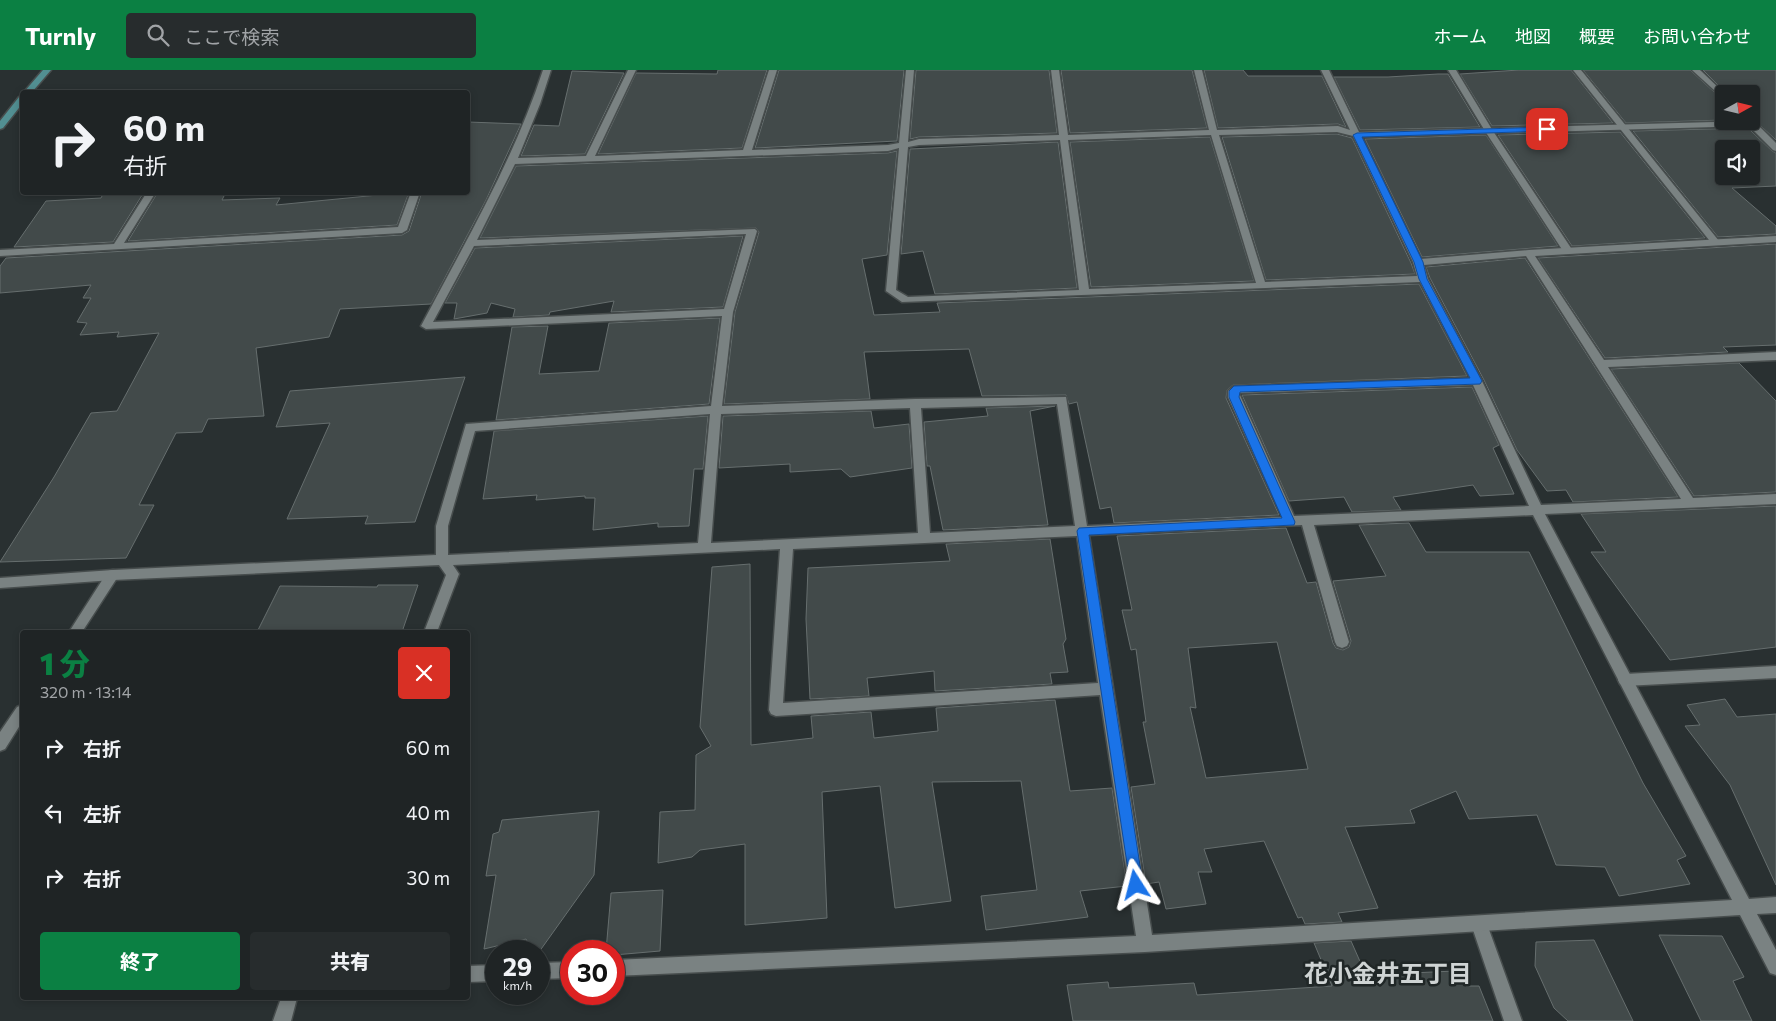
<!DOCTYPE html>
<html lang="ja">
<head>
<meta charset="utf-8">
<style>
  :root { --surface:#1f2425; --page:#272c2d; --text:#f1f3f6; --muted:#a1a4a7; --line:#3c4142; --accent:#0b8043 }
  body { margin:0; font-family:Commissioner,"Noto Sans JP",sans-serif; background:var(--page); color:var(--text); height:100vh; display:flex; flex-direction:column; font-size:19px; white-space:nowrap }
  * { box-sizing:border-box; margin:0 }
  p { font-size:16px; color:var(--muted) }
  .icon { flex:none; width:28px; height:28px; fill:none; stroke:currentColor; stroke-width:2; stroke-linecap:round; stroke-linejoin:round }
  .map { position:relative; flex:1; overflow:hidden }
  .details { position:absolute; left:20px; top:560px; width:450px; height:370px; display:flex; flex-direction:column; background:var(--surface); border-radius:5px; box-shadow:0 2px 8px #0003,0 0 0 1px var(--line) }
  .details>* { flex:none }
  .hud { position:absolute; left:20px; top:20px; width:450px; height:105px; border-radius:5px; box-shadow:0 2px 8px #0003,0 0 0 1px var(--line); background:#1f2425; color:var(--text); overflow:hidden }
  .needle { width:32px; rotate:82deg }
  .tools { position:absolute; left:1715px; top:15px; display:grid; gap:10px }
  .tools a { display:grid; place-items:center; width:45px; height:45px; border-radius:5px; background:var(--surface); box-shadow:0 2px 8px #0003,0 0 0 1px var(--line); font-size:25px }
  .speed { position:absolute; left:485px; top:870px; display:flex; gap:10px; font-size:25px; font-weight:700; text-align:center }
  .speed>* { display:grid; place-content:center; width:65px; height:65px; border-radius:50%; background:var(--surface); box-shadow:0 2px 8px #0003,0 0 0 1px var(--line); line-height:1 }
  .speed small { font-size:12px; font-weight:400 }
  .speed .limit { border:8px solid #d22; background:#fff; color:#111 }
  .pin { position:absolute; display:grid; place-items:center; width:42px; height:42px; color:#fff; margin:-21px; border-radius:10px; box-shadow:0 2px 8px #0006 }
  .me { position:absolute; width:55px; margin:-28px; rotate:351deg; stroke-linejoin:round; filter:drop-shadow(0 0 4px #0008) }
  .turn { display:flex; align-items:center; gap:18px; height:105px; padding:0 20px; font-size:22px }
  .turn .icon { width:65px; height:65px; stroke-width:2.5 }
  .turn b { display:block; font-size:35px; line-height:42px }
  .round { display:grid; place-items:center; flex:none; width:52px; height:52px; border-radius:5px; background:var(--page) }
  .head { display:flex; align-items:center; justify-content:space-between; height:85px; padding:0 20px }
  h1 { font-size:30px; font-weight:800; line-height:38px; color:var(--accent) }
  .action { display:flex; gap:10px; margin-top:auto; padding:10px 20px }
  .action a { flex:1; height:58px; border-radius:5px; background:var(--accent); color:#fff; font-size:20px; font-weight:800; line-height:58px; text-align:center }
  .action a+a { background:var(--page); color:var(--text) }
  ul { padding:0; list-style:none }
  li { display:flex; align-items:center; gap:15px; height:65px; padding:0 20px }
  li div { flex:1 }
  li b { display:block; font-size:19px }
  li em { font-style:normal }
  header { display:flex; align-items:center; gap:30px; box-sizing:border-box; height:70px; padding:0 25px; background:var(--accent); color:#fff }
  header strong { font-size:24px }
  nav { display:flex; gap:28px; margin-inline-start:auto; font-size:18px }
  .search { width:350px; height:45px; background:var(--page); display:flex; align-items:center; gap:12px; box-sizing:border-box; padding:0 18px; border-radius:5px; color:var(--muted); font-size:19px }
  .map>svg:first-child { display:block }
</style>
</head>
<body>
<header>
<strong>Turnly</strong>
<div class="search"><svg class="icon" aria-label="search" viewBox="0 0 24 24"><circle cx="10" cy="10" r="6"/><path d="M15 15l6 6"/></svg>ここで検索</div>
<nav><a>ホーム</a><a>地図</a><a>概要</a><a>お問い合わせ</a></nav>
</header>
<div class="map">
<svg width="1776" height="951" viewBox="0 0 1776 951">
  <rect width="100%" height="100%" fill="#293031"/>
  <path fill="#424a4a" stroke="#666e6e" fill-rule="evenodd" d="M 718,0 L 767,0 L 742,78 L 598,84 L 636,3 L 717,4 Z
    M 779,0 L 904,0 L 897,71 L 755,78 Z
    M 916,0 L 1049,0 L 1057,63 L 919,67 L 910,69 Z
    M 1061,0 L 1192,0 L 1207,58 L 1070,63 Z
    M 1204,0 L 1243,0 L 1248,6 L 1322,6 L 1346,57 L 1338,54 L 1218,58 Z
    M 1519,0 L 1571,0 L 1613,53 L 1492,56 L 1460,4 Z
    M 1583,0 L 1690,0 L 1724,31 L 1724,50 L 1626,53 Z
    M 1703,0 L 1776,0 L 1776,70 L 1751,47 L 1751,24 L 1727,24 Z
    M 572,1 L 624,3 L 585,84 L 521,86 L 534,55 L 559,56 Z
    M 1438,4 L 1448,4 L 1480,57 L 1360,60 L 1334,7 L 1388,7 Z
    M 468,52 L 521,54 L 486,130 L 431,234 L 340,239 L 329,267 L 256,278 L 264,346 L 208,349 L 202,362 L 176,363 L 139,435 L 154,435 L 126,488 L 0,492 L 54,407 L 91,343 L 117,341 L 159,263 L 117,267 L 119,262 L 80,265 L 87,253 L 77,252 L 91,228 L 83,228 L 91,215 L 0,223 L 0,196 L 6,188 L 402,165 L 409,161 L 422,122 L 468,122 Z
    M 1748,58 L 1772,81 L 1776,83 L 1776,116 L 1732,118 L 1776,156 L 1776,164 L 1718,167 L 1633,61 ZM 1724,79 L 1751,79 L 1751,106 L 1724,106 Z
    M 1620,62 L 1705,168 L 1572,176 L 1498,65 Z
    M 1337,64 L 1352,68 L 1411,193 L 1415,204 L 1266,210 L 1222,67 Z
    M 1486,65 L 1558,176 L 1422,187 L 1365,69 Z
    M 1210,67 L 1254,211 L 1091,217 L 1070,72 Z
    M 1058,72 L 1077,218 L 935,224 L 923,181 L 901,184 L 910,79 Z
    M 897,81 L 887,185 L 862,189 L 874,245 L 940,242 L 937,233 L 1419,214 L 1467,306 L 1233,315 L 1227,320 L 1226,328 L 1279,445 L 1114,453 L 1111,437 L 1100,439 L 1077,332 L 1069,334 L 1066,325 L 982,326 L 969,279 L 864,282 L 870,329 L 724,334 L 735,242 L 759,162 L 756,158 L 480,168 L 516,96 L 888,83 Z
    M 104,122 L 144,122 L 113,172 L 14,177 L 46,131 L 101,128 Z
    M 158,122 L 226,122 L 222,130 L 280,128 L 276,135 L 409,122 L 397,155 L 128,171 Z
    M 743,166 L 723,237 L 611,242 L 614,231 L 550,242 L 549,245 L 513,247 L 515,239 L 491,233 L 487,243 L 454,249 L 457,233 L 445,233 L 475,178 Z
    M 1776,174 L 1776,275 L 1723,277 L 1728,282 L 1605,288 L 1538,188 Z
    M 1525,188 L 1678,427 L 1573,432 L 1566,420 L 1547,421 L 1517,380 L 1484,310 L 1430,208 L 1426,197 Z
    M 720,248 L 709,334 L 496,350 L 512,257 L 548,256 L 539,304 L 599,301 L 609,253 Z
    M 1739,293 L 1776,331 L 1776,422 L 1694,426 L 1611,299 Z
    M 465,307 L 415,452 L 365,454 L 368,446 L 287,449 L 330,353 L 276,357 L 290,321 Z
    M 1472,317 L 1499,375 L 1493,378 L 1514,424 L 1480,426 L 1473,415 L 1393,427 L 1401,440 L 1352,442 L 1344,427 L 1289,431 L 1242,325 Z
    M 1055,336 L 1030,341 L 1048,455 L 943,460 L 930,396 L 927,396 L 924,352 L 988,346 L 986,338 Z
    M 871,341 L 874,358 L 909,354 L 912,398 L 850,407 L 841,399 L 790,402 L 790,394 L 719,398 L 723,346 Z
    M 708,346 L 703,399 L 694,399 L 689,456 L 658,457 L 658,453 L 593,460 L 595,428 L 585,428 L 585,426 L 536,430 L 537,425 L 483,429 L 494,361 Z
    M 1776,436 L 1776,577 L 1670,590 L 1591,482 L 1606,482 L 1581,444 Z
    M 1409,453 L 1426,482 L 1529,482 L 1643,713 L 1686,786 L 1677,790 L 1690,814 L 1619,826 L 1605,797 L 1556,795 L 1537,745 L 1469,749 L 1456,721 L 1410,740 L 1415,753 L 1345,757 L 1378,838 L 1338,843 L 1342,852 L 1305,854 L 1302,847 L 1298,848 L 1264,771 L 1204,779 L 1212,802 L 1198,802 L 1206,834 L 1166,839 L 1159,812 L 1146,814 L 1131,717 L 1155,714 L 1143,652 L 1146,652 L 1136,579 L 1131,580 L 1122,540 L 1132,540 L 1117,466 L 1286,458 L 1307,513 L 1316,512 L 1333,573 L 1336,578 L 1343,580 L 1349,577 L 1351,571 L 1333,511 L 1386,506 L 1359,455 ZM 1277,572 L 1308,699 L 1206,708 L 1190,637 L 1196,638 L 1188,578 Z
    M 1050,469 L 1066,569 L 1063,574 L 1068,602 L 1050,603 L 1052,614 L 935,621 L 934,601 L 867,608 L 869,626 L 810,629 L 806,549 L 808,498 L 950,491 L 946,474 Z
    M 750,494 L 751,675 L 813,668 L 811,646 L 871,642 L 874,668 L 938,661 L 936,638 L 1055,630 L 1070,721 L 1112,718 L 1127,816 L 1080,821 L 1088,847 L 986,860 L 981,826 L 1037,820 L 1021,711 L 932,712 L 951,831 L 895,838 L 880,716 L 822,722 L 827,848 L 745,855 L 745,774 L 700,780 L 692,787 L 658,793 L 660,742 L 695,740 L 696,685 L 711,676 L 700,657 L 712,497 Z
    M 378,515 L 418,515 L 402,562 L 257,562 L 280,516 L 377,517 Z
    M 1725,629 L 1737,647 L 1776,644 L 1776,815 L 1730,715 L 1685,656 L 1700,655 L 1687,635 Z
    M 599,741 L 594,805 L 539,882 L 532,881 L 526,869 L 484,879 L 496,805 L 486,806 L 493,764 L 499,762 L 502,750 Z
    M 663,820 L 660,881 L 614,885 L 614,881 L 606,881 L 611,823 Z
    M 1659,865 L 1722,866 L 1744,907 L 1733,911 L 1752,951 L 1701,951 Z
    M 1594,870 L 1633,951 L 1568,951 L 1554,938 L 1535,896 L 1536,872 Z
    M 1351,871 L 1366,905 L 1455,901 L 1466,916 L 1479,916 L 1493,951 L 1073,951 L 1067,915 L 1108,912 L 1109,918 L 1194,913 L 1197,925 L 1332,916 L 1314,873 Z"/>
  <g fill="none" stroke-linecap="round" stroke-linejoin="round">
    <g stroke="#474d4d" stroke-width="3">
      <path id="lane" d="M 1448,0 L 1456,0 L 1493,61 L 1573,181 L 1571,183 L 1565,183 L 1563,181 L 1485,61 Z
        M 1573,0 L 1581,0 L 1719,171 L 1719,175 L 1713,175 Z
        M 147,122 L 156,122 L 124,173 L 398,157 L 411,122 L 420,122 L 407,160 L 402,163 L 0,186 L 0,180 L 114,174 Z
        M 113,500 L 118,501 L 119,505 L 82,562 L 69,562 L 108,501 Z
        M 1776,596 L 1776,608 L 1625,616 L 1620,614 L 1618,610 L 1620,606 L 1625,604 Z
        M 22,635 L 22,652 L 5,679 L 0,681 L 0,662 L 17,637 Z
        M 1479,846 L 1485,848 L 1487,854 L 1522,951 L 1504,951 L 1471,854 L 1473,848 Z"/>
    </g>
    <g stroke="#474d4d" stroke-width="3">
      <path id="street" d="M 543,0 L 551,0 L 540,34 L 518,88 L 586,86 L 628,0 L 636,0 L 595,86 L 743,80 L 769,0 L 777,0 L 752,80 L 888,75 L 899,73 L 906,0 L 914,0 L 908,72 L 919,69 L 1059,65 L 1051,0 L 1059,0 L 1068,65 L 1209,60 L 1194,0 L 1202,0 L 1217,60 L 1338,56 L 1350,60 L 1321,0 L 1329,0 L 1359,62 L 1751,51 L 1752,49 L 1776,73 L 1776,81 L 1773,80 L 1749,56 L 1362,67 L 1421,189 L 1529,180 L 1776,166 L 1776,172 L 1535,186 L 1604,290 L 1776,282 L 1776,290 L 1608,297 L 1693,428 L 1776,424 L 1776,434 L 1545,444 L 1749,829 L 1776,827 L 1776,843 L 1757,844 L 1776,880 L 1776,905 L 1770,903 L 1740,845 L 1145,882 L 614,906 L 614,890 L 1136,866 L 1100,625 L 776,646 L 771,644 L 769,640 L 780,479 L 453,495 L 459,504 L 437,562 L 424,562 L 446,505 L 439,495 L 113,510 L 0,518 L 0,508 L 113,500 L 436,485 L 436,456 L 466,354 L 711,336 L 722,246 L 426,259 L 421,256 C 465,172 513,92 543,0 ZM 1337,62 L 1353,66 L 1413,192 L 1417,206 L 1265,212 L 1219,65 ZM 1211,65 L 1256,213 L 1089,219 L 1068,70 ZM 1060,70 L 1079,220 L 908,227 L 896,220 L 908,77 L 919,75 ZM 899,78 L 886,221 L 902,232 L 1420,212 L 1470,308 L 1234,316 L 1228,321 L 1228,327 L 1282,447 L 1087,456 L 1066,327 L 915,329 L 722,336 L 733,242 L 757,161 L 755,159 L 477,170 L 515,94 L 888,81 ZM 746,164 L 724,239 L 433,252 L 474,176 ZM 1526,186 L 1681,429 L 1541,435 L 1482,311 L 1428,209 L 1424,195 ZM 1473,315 L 1529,436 L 1294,446 L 1239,323 ZM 1057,334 L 1075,456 L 930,463 L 921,338 ZM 910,338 L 918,463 L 711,473 L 721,344 ZM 710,344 L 698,473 L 448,485 L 448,456 L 475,361 ZM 1533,445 L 1732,830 L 1152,865 L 1089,465 L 1302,455 L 1335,572 L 1337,576 L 1342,578 L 1347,576 L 1349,572 L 1314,455 ZM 1077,466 L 1098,613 L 783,633 L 793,479 Z
        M 1692,0 L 1700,0 L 1725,24 L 1724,29 Z
        M 571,892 L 571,908 L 539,909 L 539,893 Z
        M 496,895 L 496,911 L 468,912 L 468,896 Z
        M 281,928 L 297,928 L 291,951 L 273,951 Z"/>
    </g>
    <g stroke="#474d4d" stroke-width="3">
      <path id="primary" d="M 43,0 L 51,0 L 32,22 L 24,22 Z
        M 19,27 L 22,27 L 22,34 L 3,58 L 0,59 L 0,51 Z"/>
    </g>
    <use href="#lane" fill="#7a8282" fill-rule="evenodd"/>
    <use href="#street" fill="#7a8282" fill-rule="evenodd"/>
    <use href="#primary" fill="#528f92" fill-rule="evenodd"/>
  </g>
  <path fill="#1a73e8" stroke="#114b97" d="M 1547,57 L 1551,59 L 1549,61 L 1362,67 L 1423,192 L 1427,209 L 1482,311 L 1480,314 L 1240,322 L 1239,327 L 1295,452 L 1294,455 L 1089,465 L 1143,815 L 1141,820 L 1136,822 L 1131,820 L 1077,461 L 1079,458 L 1282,448 L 1229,327 L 1229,321 L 1234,316 L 1470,308 L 1419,209 L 1414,192 L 1353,65 L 1357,63 Z"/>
  <g text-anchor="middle" stroke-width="5" stroke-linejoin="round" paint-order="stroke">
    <g font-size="24" font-weight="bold" fill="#cfd4d4" stroke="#202727">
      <text x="1388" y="912">花小金井五丁目</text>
    </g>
  </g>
</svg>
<div class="tools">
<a><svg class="needle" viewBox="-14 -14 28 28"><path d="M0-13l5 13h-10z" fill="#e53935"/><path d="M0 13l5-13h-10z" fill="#a1a4a7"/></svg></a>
<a><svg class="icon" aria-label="sound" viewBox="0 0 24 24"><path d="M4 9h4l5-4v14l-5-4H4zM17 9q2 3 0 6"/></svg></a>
</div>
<div class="speed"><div>29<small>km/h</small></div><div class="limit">30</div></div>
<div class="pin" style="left:1547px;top:59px;background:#d93025"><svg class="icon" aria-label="arrive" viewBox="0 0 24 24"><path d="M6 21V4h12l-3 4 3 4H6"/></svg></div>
<svg class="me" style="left:1136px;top:815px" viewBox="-20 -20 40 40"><path d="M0-17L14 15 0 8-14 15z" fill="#1a73e8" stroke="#fff" stroke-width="4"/></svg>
<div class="hud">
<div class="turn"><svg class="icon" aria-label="right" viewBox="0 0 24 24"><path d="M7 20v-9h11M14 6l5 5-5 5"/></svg><div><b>60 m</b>右折</div></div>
</div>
<section class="details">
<div class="head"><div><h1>1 分</h1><p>320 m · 13:14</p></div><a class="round" style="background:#d93025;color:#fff"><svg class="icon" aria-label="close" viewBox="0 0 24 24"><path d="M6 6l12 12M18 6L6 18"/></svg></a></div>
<ul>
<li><svg class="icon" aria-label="right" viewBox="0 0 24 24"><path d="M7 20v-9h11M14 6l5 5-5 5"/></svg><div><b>右折</b></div><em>60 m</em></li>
<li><svg class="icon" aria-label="left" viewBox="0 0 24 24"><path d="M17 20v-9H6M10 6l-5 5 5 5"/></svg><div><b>左折</b></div><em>40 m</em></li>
<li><svg class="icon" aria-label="right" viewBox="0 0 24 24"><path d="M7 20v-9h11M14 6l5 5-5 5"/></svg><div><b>右折</b></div><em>30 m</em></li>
</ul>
<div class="action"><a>終了</a><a>共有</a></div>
</section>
</div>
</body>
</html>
